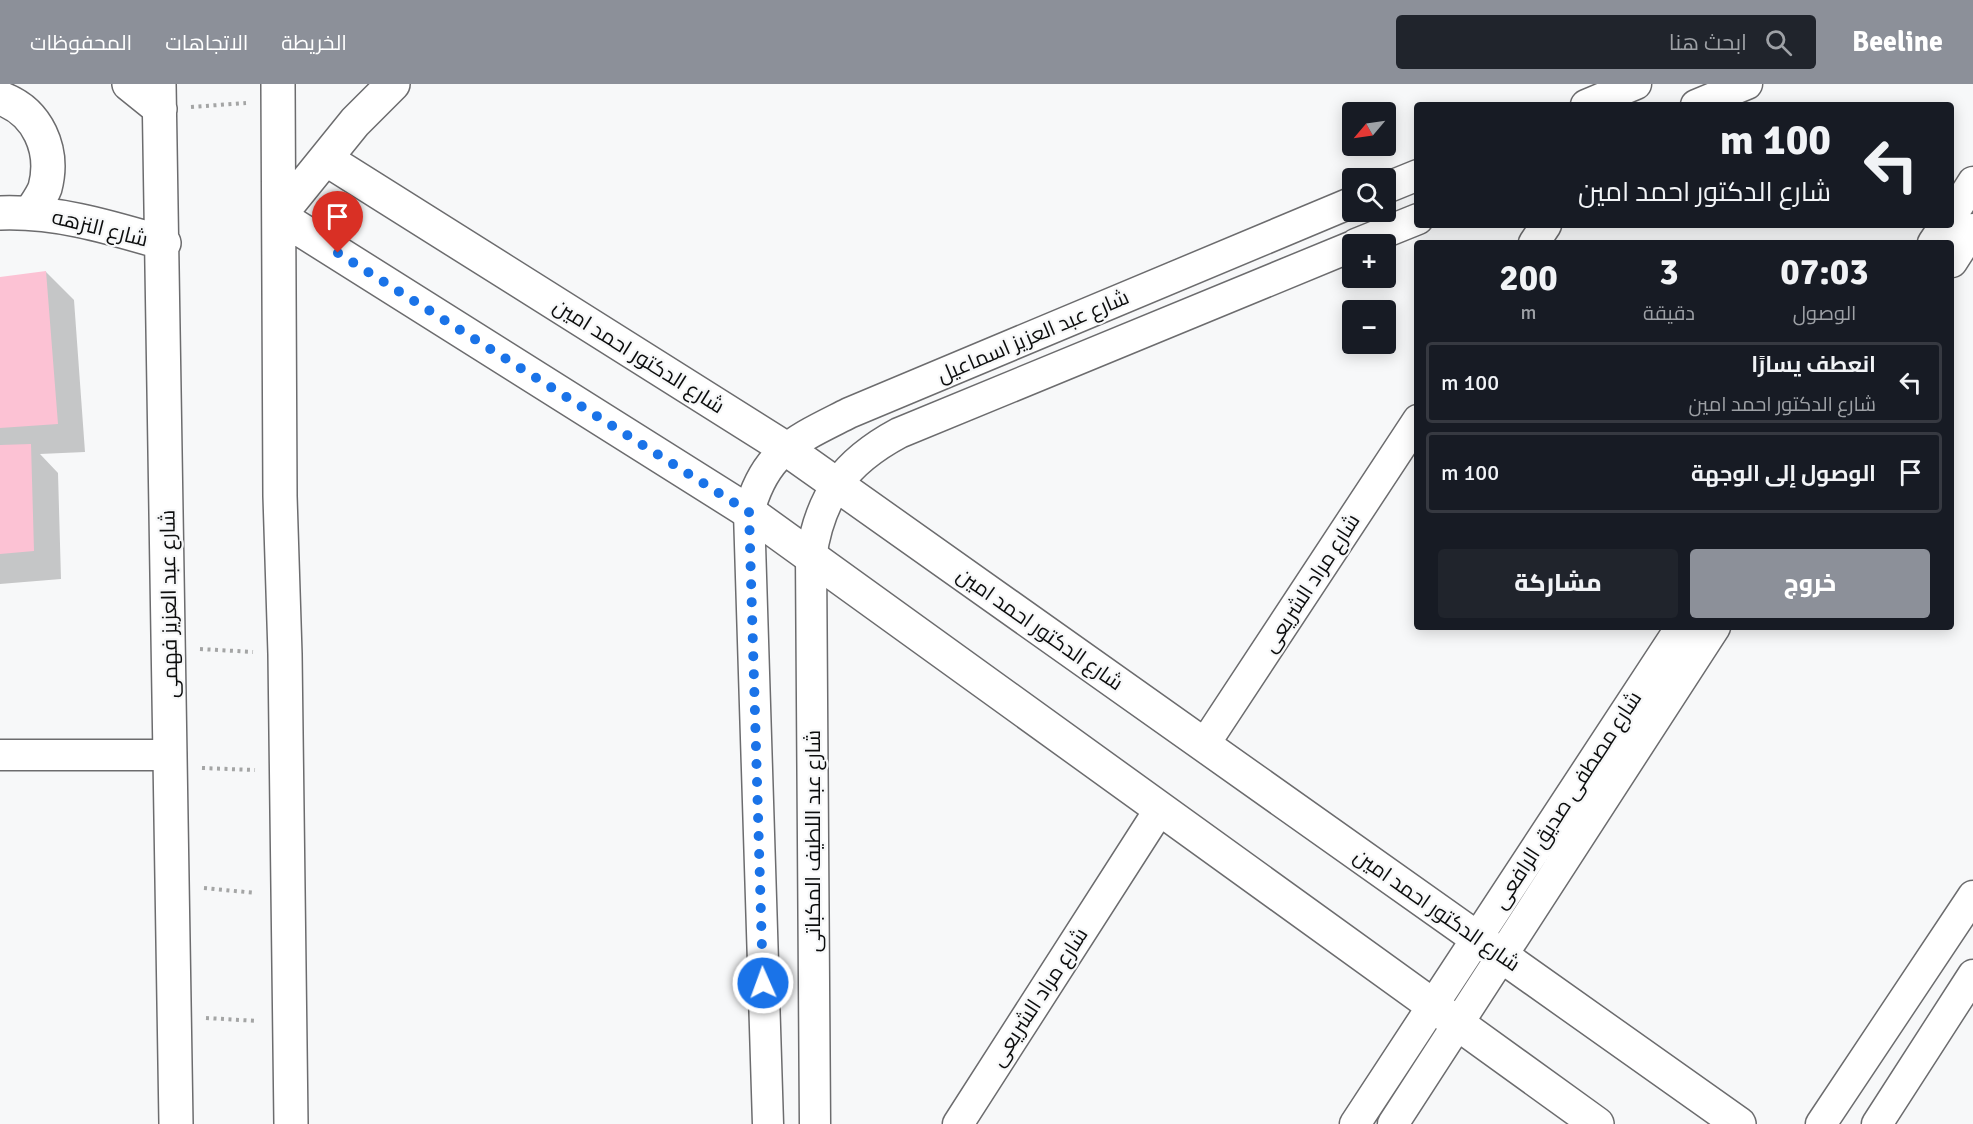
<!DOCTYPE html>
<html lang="ar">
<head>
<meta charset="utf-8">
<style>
  :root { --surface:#171b24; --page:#20242c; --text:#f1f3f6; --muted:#9ea1a6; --line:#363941; --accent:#8c9099 }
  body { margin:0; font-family:Signika,Cairo,sans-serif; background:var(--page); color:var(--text); direction:rtl; height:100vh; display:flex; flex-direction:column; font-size:22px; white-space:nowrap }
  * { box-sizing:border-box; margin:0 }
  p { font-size:20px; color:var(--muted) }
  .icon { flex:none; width:33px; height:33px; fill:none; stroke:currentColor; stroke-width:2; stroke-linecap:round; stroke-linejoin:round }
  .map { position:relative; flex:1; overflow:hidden; direction:ltr }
  .sheet { position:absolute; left:1414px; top:156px; width:540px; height:390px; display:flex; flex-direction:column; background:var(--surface); border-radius:6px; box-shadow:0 3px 15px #0003; direction:rtl }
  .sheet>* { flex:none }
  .hud { position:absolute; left:1414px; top:18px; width:540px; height:126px; border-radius:6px; box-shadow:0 3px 15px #0003; direction:rtl; background:#171b24; color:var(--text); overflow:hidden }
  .needle { width:39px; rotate:241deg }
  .buttons { position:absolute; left:1342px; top:18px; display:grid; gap:12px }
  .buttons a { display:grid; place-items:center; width:54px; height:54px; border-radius:6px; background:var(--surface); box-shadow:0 3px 15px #0003; font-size:30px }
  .pin { position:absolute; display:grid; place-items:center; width:51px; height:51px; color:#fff; margin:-62px -26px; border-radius:50% 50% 50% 0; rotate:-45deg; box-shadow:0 0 6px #0007 }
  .pin .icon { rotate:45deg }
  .me { position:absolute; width:66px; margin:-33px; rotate:358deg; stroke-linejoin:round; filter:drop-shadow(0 0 4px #0008) }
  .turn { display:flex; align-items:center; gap:21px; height:126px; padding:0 24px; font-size:27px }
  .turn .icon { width:78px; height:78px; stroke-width:2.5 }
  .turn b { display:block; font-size:42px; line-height:51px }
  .eta { display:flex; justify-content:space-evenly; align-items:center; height:102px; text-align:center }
  .eta b { font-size:36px; font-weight:800; line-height:42px }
  .primary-button { display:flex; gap:12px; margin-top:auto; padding:12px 24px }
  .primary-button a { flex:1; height:69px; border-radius:6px; background:var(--accent); color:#fff; font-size:24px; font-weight:800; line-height:69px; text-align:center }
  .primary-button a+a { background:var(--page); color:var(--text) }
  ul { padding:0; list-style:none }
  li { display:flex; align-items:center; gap:18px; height:81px; margin:0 12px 9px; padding:0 12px; border:3px solid var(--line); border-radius:6px }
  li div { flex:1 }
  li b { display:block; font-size:22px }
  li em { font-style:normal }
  header { display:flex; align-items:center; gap:36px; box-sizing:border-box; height:84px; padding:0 30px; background:var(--accent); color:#fff }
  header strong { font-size:28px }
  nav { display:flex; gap:33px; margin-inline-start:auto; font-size:21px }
  .search { width:420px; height:54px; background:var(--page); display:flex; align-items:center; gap:15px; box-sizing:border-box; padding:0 21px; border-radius:6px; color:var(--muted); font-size:22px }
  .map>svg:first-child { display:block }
</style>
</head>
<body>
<header>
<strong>Beeline</strong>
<div class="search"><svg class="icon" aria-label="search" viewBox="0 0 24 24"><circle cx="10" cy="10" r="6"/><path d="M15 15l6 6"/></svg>ابحث هنا</div>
<nav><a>الخريطة</a><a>الاتجاهات</a><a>المحفوظات</a></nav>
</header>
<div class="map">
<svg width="1973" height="1040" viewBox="0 0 1973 1040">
  <rect width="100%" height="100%" fill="#f7f8f9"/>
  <path fill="#0003" d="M 46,188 L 74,216 L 85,368 L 40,370 L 58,389 L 61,495 L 0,500 L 0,194 Z"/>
  <path fill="#fcc2d4" d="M 46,187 L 58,340 L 0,344 L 0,193 Z
    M 31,360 L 34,467 L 0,470 L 0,361 Z"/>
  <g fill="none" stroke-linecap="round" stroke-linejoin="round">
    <g stroke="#6c6c6e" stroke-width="33">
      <path id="street" d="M 1586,21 L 1636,0
        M 1696,21 L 1747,0
        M 1386,104 L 1418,91
        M 1952,131 L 1973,98
        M 1534,159 L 1546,141
        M 1933,159 L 1945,141
        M 1356,160 L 1418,135
        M 1952,178 L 1973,145
        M 1204,661 L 1418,336
        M 0,671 L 171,671
        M 768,1040 L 749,428 C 765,367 796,356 849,329 L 1353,118
        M 815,1040 L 811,473 C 820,412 845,378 899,349 L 1353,162
        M 958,1040 L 1160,725
        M 1355,1040 L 1681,543
        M 1393,1040 L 1715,543
        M 1821,1040 L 1973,812
        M 1877,1040 L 1973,891"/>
    </g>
    <g stroke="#6c6c6e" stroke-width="36">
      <path id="secondary" d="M 129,0 L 160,25
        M 159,0 L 176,1040
        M 278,0 L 280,412 L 285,570 L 291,1040
        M 393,0 L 355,38 L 279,132 L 749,428 L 1597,1040
        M 0,14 C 38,27 55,66 45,104 C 42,112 36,120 31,128
        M 326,75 L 785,364 L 1739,1040
        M 0,129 C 58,127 109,143 164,159"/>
    </g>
    <path stroke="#a4a5a5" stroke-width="4" stroke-dasharray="3 4.5" stroke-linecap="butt" d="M 191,23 L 246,19
      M 200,565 L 253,568
      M 202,684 L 255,686
      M 204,804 L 256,809
      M 206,934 L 258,937"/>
    <use href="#street" stroke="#fff" stroke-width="30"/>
    <use href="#secondary" stroke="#fff" stroke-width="33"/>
  </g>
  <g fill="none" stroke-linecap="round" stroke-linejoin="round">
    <path stroke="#1a73e8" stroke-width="10" stroke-dasharray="0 18" d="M 338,169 L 749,428 L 763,899"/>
  </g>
  <g text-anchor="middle" stroke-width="4.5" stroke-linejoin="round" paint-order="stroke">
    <g font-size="21" fill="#0c0d0d" stroke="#f7f8f9">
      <text transform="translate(100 144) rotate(14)" y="7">شارع النزهه</text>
      <text transform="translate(1033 252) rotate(-23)" y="7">شارع عبد العزيز اسماعيل</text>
      <text transform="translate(639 272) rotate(32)" y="7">شارع الدكتور احمد امين</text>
      <text transform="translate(1311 499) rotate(-57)" y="7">شارع مراد الشريعى</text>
      <text transform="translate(169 520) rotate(-91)" y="7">شارع عبد العزيز فهمى</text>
      <text transform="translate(1040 545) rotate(35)" y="7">شارع الدكتور احمد امين</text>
      <text transform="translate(1567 716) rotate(-57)" y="7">شارع مصطفى صديق الرافعى</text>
      <text transform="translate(813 757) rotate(-90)" y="7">شارع عبد اللطيف المكباتى</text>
      <text transform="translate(1437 826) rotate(35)" y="7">شارع الدكتور احمد امين</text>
      <text transform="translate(1039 913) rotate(-57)" y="7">شارع مراد الشريعى</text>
    </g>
  </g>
</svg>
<div class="buttons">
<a><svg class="needle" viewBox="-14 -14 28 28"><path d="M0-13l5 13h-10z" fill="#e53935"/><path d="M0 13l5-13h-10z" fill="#9ea1a6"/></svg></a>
<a><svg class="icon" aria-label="search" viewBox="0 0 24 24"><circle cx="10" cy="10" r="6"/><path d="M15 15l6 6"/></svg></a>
<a>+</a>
<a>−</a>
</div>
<div class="pin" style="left:338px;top:169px;background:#d93025"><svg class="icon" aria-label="arrive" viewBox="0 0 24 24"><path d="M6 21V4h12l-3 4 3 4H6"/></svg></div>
<svg class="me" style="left:763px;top:899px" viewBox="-20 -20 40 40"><circle r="17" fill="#1a73e8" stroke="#fff" stroke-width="3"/><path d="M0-11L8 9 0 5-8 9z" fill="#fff"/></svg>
<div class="hud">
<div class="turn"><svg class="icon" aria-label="left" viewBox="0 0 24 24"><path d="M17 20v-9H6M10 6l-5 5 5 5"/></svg><div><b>100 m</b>شارع الدكتور احمد امين</div></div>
</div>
<section class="sheet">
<div class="eta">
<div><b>07:03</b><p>الوصول</p></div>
<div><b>3</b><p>دقيقة</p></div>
<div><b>200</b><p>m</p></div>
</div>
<ul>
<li><svg class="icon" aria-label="left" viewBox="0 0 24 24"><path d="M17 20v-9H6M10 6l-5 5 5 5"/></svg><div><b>انعطف يسارًا</b><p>شارع الدكتور احمد امين</p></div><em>100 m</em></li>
<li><svg class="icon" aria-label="arrive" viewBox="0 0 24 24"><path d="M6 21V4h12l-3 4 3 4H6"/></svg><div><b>الوصول إلى الوجهة</b></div><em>100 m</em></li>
</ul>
<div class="primary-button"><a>خروج</a><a>مشاركة</a></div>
</section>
</div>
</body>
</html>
